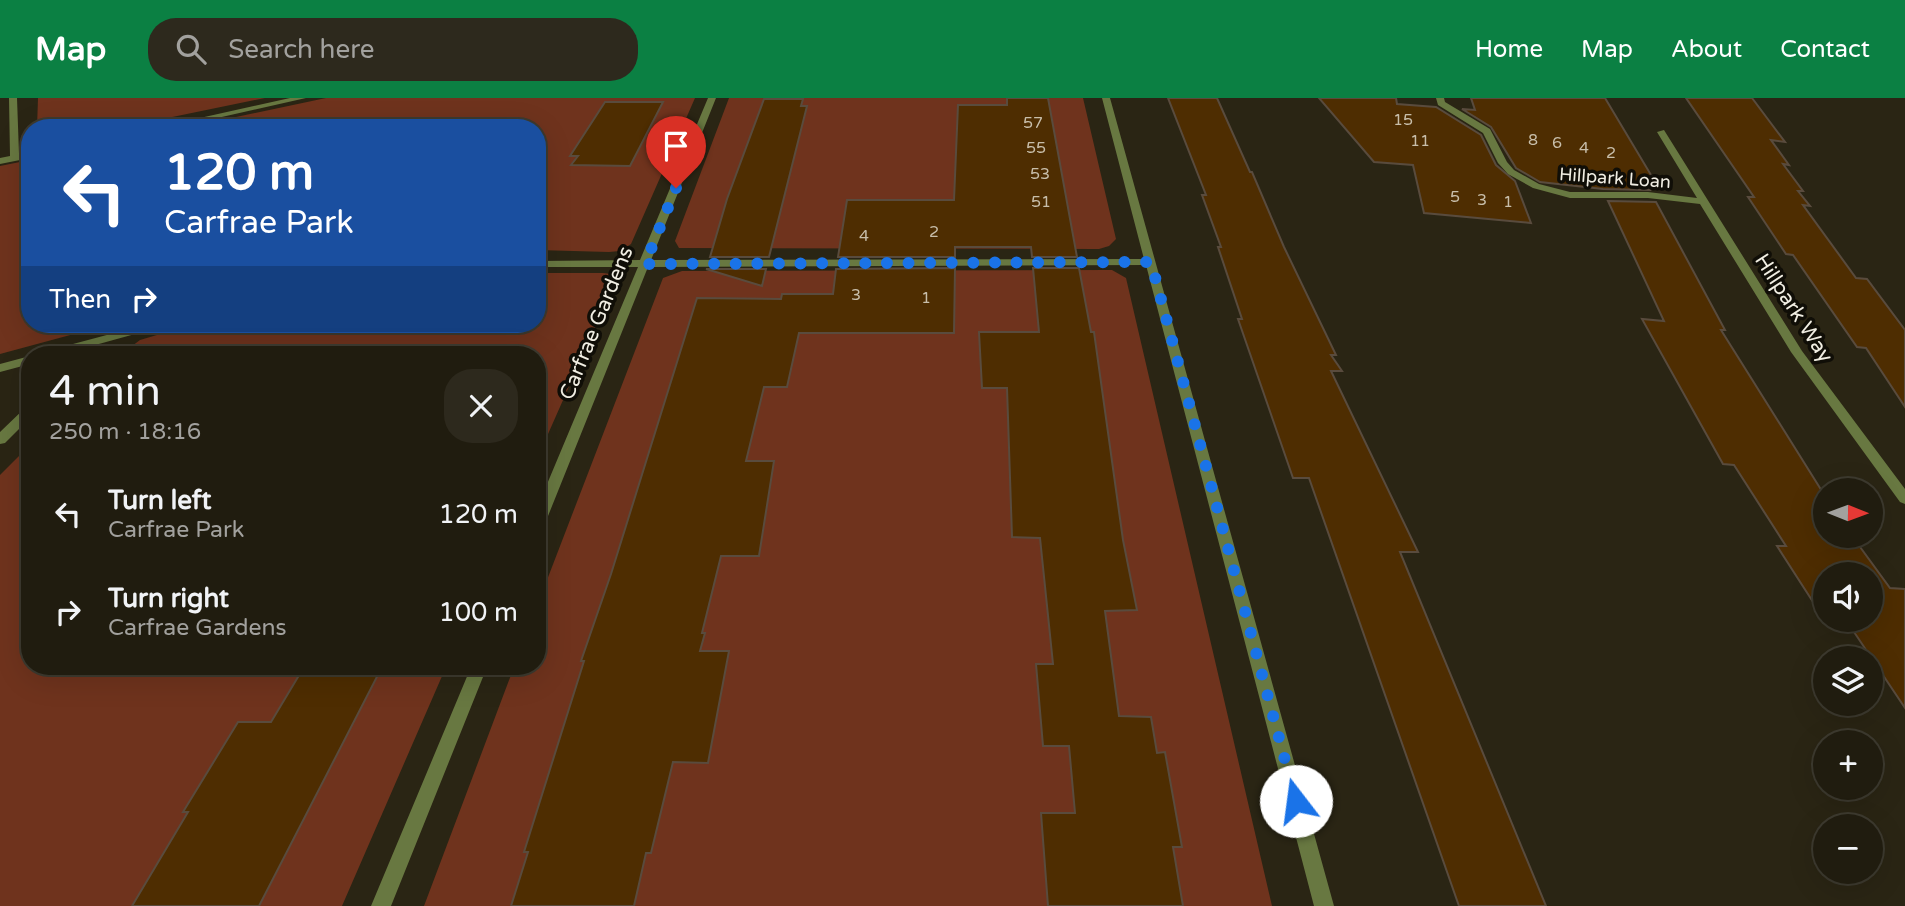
<!DOCTYPE html>
<html lang="en">
<head>
<meta charset="utf-8">
<style>
  :root { --surface:#201c0f; --page:#2d291d; --text:#f1f3f6; --muted:#a2a19e; --line:#3d3a2f; --accent:#0b8043 }
  body { margin:0; font-family:"Varela Round",sans-serif; background:var(--page); color:var(--text); height:100vh; display:flex; flex-direction:column; font-size:26px; white-space:nowrap }
  * { box-sizing:border-box; margin:0 }
  p { font-size:23px; color:var(--muted) }
  .icon { flex:none; width:38px; height:38px; fill:none; stroke:currentColor; stroke-width:2; stroke-linecap:round; stroke-linejoin:round }
  .map { position:relative; flex:1; overflow:hidden }
  .side { position:absolute; left:21px; top:248px; width:525px; height:329px; display:flex; flex-direction:column; background:var(--surface); border-radius:28px; box-shadow:0 7px 28px #0002,0 0 0 2px var(--line) }
  .side>* { flex:none }
  .hud { position:absolute; left:21px; top:21px; width:525px; height:214px; border-radius:28px; box-shadow:0 7px 28px #0002,0 0 0 2px var(--line); background:#1a4fa0; color:#fff; overflow:hidden }
  .needle { width:46px; rotate:91deg }
  .tools { position:absolute; left:1813px; top:380px; display:grid; gap:14px }
  .tools a { display:grid; place-items:center; width:70px; height:70px; border-radius:50%; background:var(--surface); box-shadow:0 7px 28px #0002,0 0 0 2px var(--line); font-size:35px }
  .pin { position:absolute; display:grid; place-items:center; width:60px; height:60px; color:#fff; margin:-72px -30px; border-radius:50% 50% 50% 0; rotate:-45deg; box-shadow:0 0 7px #0007 }
  .pin .icon { rotate:45deg }
  .me { position:absolute; width:77px; margin:-38px; rotate:345deg; stroke-linejoin:round; filter:drop-shadow(0 0 5px #0008) }
  .turn { display:flex; align-items:center; gap:24px; height:147px; padding:0 28px; font-size:32px }
  .turn .icon { width:91px; height:91px; stroke-width:2.5 }
  .turn b { display:block; font-size:49px; line-height:60px }
  .then { display:flex; align-items:center; height:66px; padding:0 28px; background:#0003; gap:14px; font-size:26px }
  .round { display:grid; place-items:center; flex:none; width:74px; height:74px; border-radius:28px; background:var(--page) }
  .headline { display:flex; align-items:center; justify-content:space-between; height:119px; padding:0 28px }
  h1 { font-size:42px; font-weight:600; line-height:52px }
  ul { padding:0; list-style:none }
  li { display:flex; align-items:center; gap:21px; height:98px; padding:0 28px }
  li div { flex:1 }
  li b { display:block; font-size:26px }
  li em { font-style:normal }
  header { display:flex; align-items:center; gap:42px; box-sizing:border-box; height:98px; padding:0 35px; background:var(--accent); color:#fff }
  header strong { font-size:33px }
  nav { display:flex; gap:38px; margin-inline-start:auto; font-size:24px }
  .search { width:490px; height:63px; background:var(--page); display:flex; align-items:center; gap:18px; box-sizing:border-box; padding:0 24px; border-radius:28px; color:var(--muted); font-size:26px }
  .map>svg:first-child { display:block }
</style>
</head>
<body>
<header>
<strong>Map</strong>
<div class="search"><svg class="icon" aria-label="search" viewBox="0 0 24 24"><circle cx="10" cy="10" r="6"/><path d="M15 15l6 6"/></svg>Search here</div>
<nav><a>Home</a><a>Map</a><a>About</a><a>Contact</a></nav>
</header>
<div class="map">
<svg width="1905" height="808" viewBox="0 0 1905 808">
  <rect width="100%" height="100%" fill="#2a2514"/>
  <path fill="#6f331d" d="M 38,0 L 265,0 L 119,30 L 37,30 Z
    M 326,0 L 695,0 L 631,146 L 620,153 L 609,154 L 537,152 L 537,30 L 184,30 Z
    M 729,0 L 1083,0 L 1116,141 L 1109,148 L 1099,151 L 679,150 L 675,143 Z
    M 30,62 L 30,226 L 111,226 L 0,256 L 0,68 Z
    M 1112,172 L 1126,180 L 1272,808 L 424,808 L 514,569 L 537,569 L 537,508 L 663,180 L 682,173 Z
    M 537,175 L 603,175 L 611,176 L 616,182 L 537,361 L 537,257 L 120,257 L 140,242 L 194,226 L 537,226 Z
    M 30,347 L 30,569 L 446,569 L 342,808 L 0,808 L 0,377 Z"/>
  <path fill="#4e2d01" stroke="#594b3d" stroke-width="2" d="M 1007,0 L 1048,0 L 1077,159 L 1032,159 L 1031,149 L 955,149 L 955,159 L 838,159 L 847,102 L 954,102 L 958,7 L 1007,7 Z
    M 1168,0 L 1217,0 L 1250,74 L 1252,74 L 1284,149 L 1336,257 L 1331,257 L 1342,273 L 1331,273 L 1418,454 L 1400,454 L 1546,808 L 1459,808 L 1309,380 L 1293,380 L 1238,221 L 1242,221 L 1218,149 L 1221,149 L 1202,97 L 1206,97 Z
    M 1319,0 L 1396,0 L 1397,6 L 1436,9 L 1481,37 L 1496,67 L 1515,83 L 1531,125 L 1424,115 L 1413,67 L 1374,64 Z
    M 1471,0 L 1605,0 L 1654,82 L 1645,81 L 1650,92 L 1603,91 L 1540,84 L 1516,70 L 1491,29 L 1462,11 L 1475,12 Z
    M 1686,0 L 1752,0 L 1785,44 L 1771,42 L 1789,67 L 1783,66 L 1803,93 L 1798,93 L 1810,108 L 1803,107 L 1856,180 L 1867,181 L 1905,232 L 1905,309 L 1866,250 L 1857,249 L 1793,157 L 1786,156 L 1748,99 L 1754,99 Z
    M 764,1 L 803,1 L 801,8 L 807,8 L 769,159 L 710,159 L 727,101 Z
    M 605,4 L 663,4 L 630,68 L 571,67 L 578,58 L 570,58 Z
    M 1608,103 L 1656,104 L 1725,232 L 1721,232 L 1825,398 L 1825,438 L 1852,438 L 1890,490 L 1905,491 L 1905,610 L 1846,522 L 1871,522 L 1871,476 L 1825,476 L 1825,507 L 1815,507 L 1777,448 L 1786,448 L 1734,367 L 1723,366 L 1642,221 L 1664,223 Z
    M 955,170 L 954,235 L 799,235 L 787,289 L 764,289 L 746,363 L 774,363 L 759,458 L 721,458 L 702,535 L 705,535 L 700,553 L 729,553 L 708,665 L 673,664 L 651,755 L 646,755 L 634,808 L 511,808 L 528,754 L 524,754 L 584,563 L 581,563 L 611,476 L 697,200 L 781,201 L 782,196 L 833,196 L 836,171 Z
    M 1033,170 L 1079,170 L 1091,234 L 1094,234 L 1123,442 L 1137,512 L 1105,513 L 1119,618 L 1151,619 L 1157,655 L 1165,654 L 1182,749 L 1173,749 L 1183,808 L 1048,808 L 1041,715 L 1075,715 L 1069,648 L 1043,648 L 1036,566 L 1053,566 L 1040,440 L 1012,439 L 1007,290 L 982,290 L 979,234 L 1039,234 Z
    M 706,171 L 766,171 L 762,188 Z
    M 304,569 L 382,569 L 259,808 L 132,808 L 188,714 L 183,714 L 238,624 L 271,624 Z"/>
  <g fill="none" stroke-linecap="round" stroke-linejoin="round">
    <path fill="#687841" fill-rule="evenodd" d="M 9,0 L 17,0 L 19,56 L 30,54 L 30,60 L 0,66 L 0,60 L 10,58 Z
      M 290,0 L 306,0 L 173,30 L 155,30 Z
      M 708,0 L 716,0 L 651,162 L 1144,161 L 1102,0 L 1110,0 L 1334,808 L 1314,808 L 1146,167 L 648,169 L 544,428 L 537,433 L 537,410 L 638,169 L 537,169 L 537,163 L 640,162 Z
      M 1436,0 L 1444,0 L 1445,4 L 1490,31 L 1507,64 L 1514,72 L 1539,86 L 1570,94 L 1648,94 L 1697,100 L 1657,34 L 1664,32 L 1802,253 L 1905,391 L 1905,406 L 1900,404 L 1791,254 L 1700,106 L 1648,100 L 1570,100 L 1533,90 L 1508,76 L 1498,65 L 1483,35 L 1438,7 Z
      M 148,226 L 166,226 L 164,228 L 59,257 L 41,257 L 43,254 Z
      M 30,258 L 30,266 L 0,274 L 0,266 Z
      M 30,308 L 30,320 L 5,345 L 0,346 L 0,334 L 26,309 Z
      M 471,569 L 487,569 L 391,808 L 371,808 Z"/>
  </g>
  <g fill="none" stroke-linecap="round" stroke-linejoin="round">
    <path stroke="#1a73e8" stroke-width="12" stroke-dasharray="0 21.6" d="M 676,90 L 645,166 L 1151,164 L 1296,703"/>
  </g>
  <g text-anchor="middle" stroke-width="7" stroke-linejoin="round" paint-order="stroke">
    <g font-size="16" fill="#c8beaa">
      <text x="1403" y="27">15</text>
      <text x="1033" y="30">57</text>
      <text x="1533" y="47">8</text>
      <text x="1420" y="48">11</text>
      <text x="1557" y="50">6</text>
      <text x="1036" y="55">55</text>
      <text x="1584" y="55">4</text>
      <text x="1611" y="60">2</text>
      <text x="1040" y="81">53</text>
      <text x="1455" y="104">5</text>
      <text x="1482" y="107">3</text>
      <text x="1041" y="109">51</text>
      <text x="1508" y="109">1</text>
      <text x="934" y="139">2</text>
      <text x="864" y="143">4</text>
      <text x="856" y="202">3</text>
      <text x="926" y="205">1</text>
    </g>
    <g font-size="18" fill="#f1eee3" stroke="#100e07">
      <text transform="translate(1615 80) rotate(4)" y="6">Hillpark Loan</text>
    </g>
    <g font-size="21" fill="#f1eee3" stroke="#100e07">
      <text transform="translate(1794 210) rotate(57)" y="7">Hillpark Way</text>
      <text transform="translate(596 225) rotate(-68)" y="7">Carfrae Gardens</text>
    </g>
  </g>
</svg>
<div class="tools">
<a><svg class="needle" viewBox="-14 -14 28 28"><path d="M0-13l5 13h-10z" fill="#e53935"/><path d="M0 13l5-13h-10z" fill="#a2a19e"/></svg></a>
<a><svg class="icon" aria-label="sound" viewBox="0 0 24 24"><path d="M4 9h4l5-4v14l-5-4H4zM17 9q2 3 0 6"/></svg></a>
<a><svg class="icon" aria-label="layers" viewBox="0 0 24 24"><path d="M12 4l9 5-9 5-9-5zM3 14l9 5 9-5"/></svg></a>
<a>+</a>
<a>−</a>
</div>
<div class="pin" style="left:676px;top:90px;background:#d93025"><svg class="icon" aria-label="arrive" viewBox="0 0 24 24"><path d="M6 21V4h12l-3 4 3 4H6"/></svg></div>
<svg class="me" style="left:1296px;top:703px" viewBox="-20 -20 40 40"><circle r="19" fill="#fff"/><path d="M0-13L10 11 0 6-10 11z" fill="#1a73e8"/></svg>
<div class="hud">
<div class="turn"><svg class="icon" aria-label="left" viewBox="0 0 24 24"><path d="M17 20v-9H6M10 6l-5 5 5 5"/></svg><div><b>120 m</b>Carfrae Park</div></div>
<div class="then">Then<svg class="icon" aria-label="right" viewBox="0 0 24 24"><path d="M7 20v-9h11M14 6l5 5-5 5"/></svg></div>
</div>
<section class="side">
<div class="headline"><div><h1>4 min</h1><p>250 m · 18:16</p></div><a class="round"><svg class="icon" aria-label="close" viewBox="0 0 24 24"><path d="M6 6l12 12M18 6L6 18"/></svg></a></div>
<ul>
<li><svg class="icon" aria-label="left" viewBox="0 0 24 24"><path d="M17 20v-9H6M10 6l-5 5 5 5"/></svg><div><b>Turn left</b><p>Carfrae Park</p></div><em>120 m</em></li>
<li><svg class="icon" aria-label="right" viewBox="0 0 24 24"><path d="M7 20v-9h11M14 6l5 5-5 5"/></svg><div><b>Turn right</b><p>Carfrae Gardens</p></div><em>100 m</em></li>
</ul>
</section>
</div>
</body>
</html>
